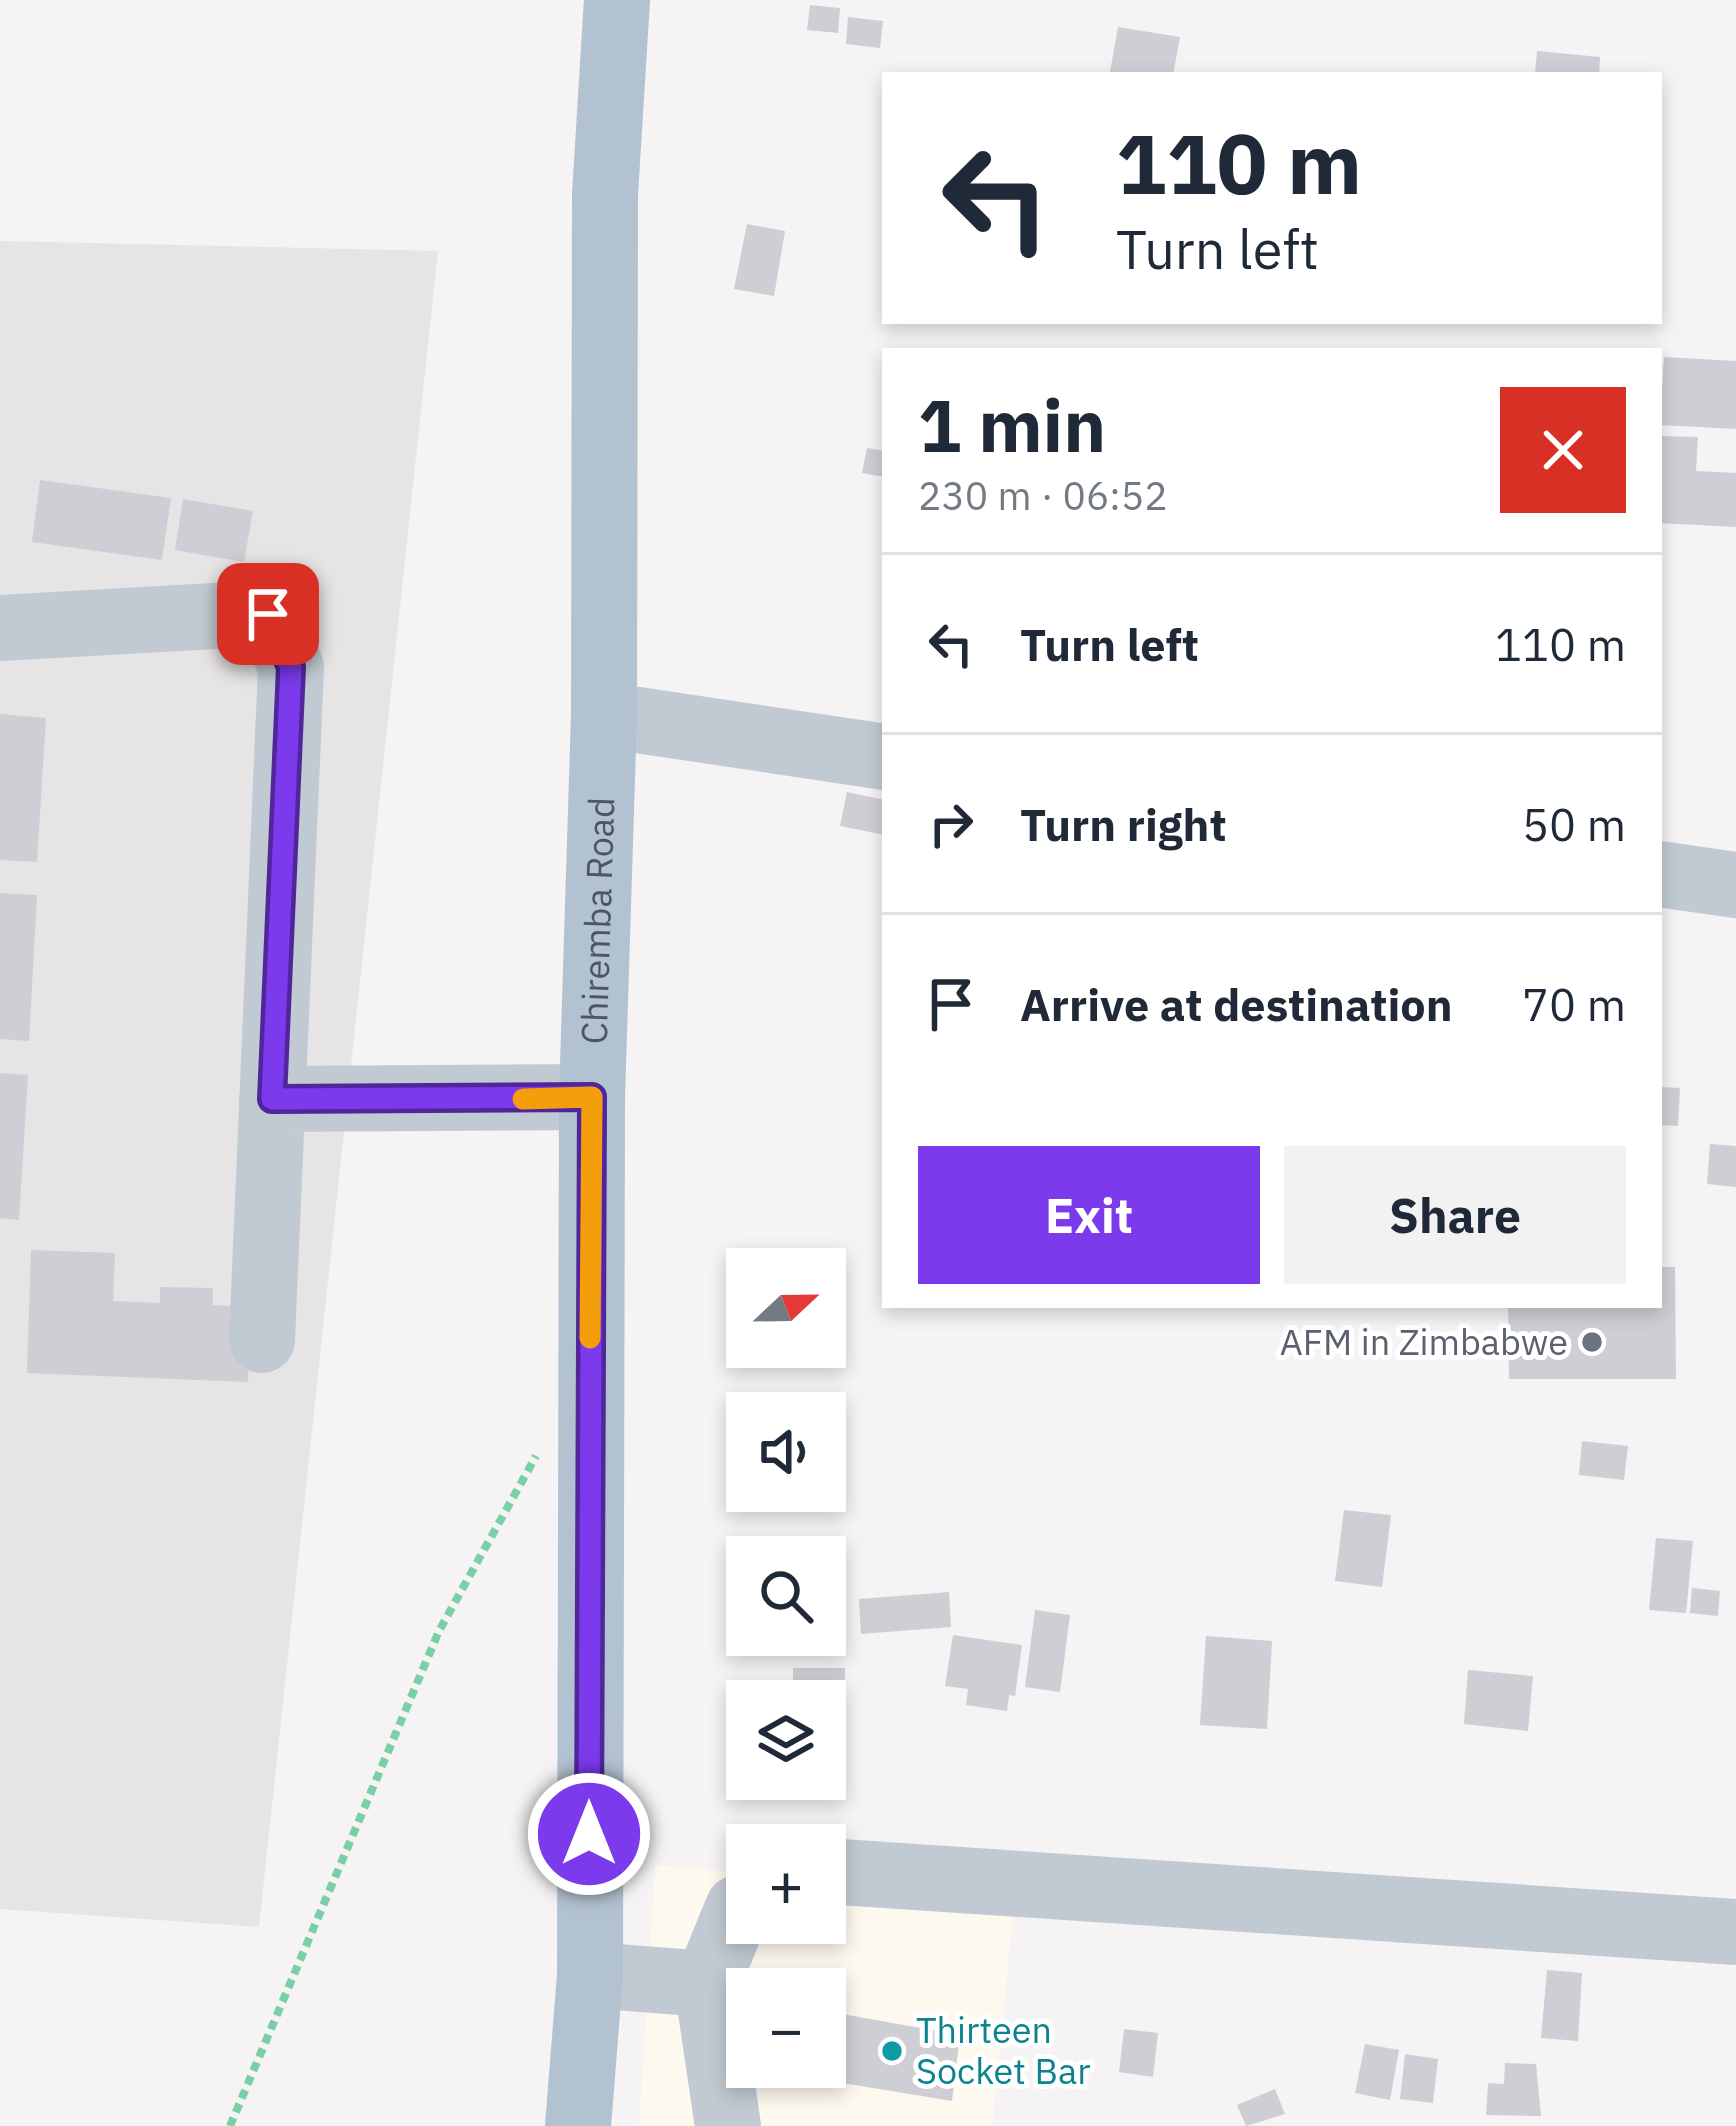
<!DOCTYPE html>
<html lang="en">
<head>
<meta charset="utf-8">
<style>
  :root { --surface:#fff; --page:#f2f2f3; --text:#1f2937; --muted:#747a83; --line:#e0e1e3; --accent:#7c3aed }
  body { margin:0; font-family:"IBM Plex Sans",sans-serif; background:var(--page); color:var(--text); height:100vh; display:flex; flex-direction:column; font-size:45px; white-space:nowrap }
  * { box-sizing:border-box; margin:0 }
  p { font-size:39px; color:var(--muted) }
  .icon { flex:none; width:66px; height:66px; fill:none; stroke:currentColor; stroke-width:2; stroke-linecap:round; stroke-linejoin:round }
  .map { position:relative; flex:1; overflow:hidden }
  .sheet { position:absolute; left:882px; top:348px; width:780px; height:960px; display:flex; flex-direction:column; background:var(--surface); border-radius:0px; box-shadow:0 6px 18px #0003 }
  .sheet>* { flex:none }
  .hud { position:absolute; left:882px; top:72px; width:780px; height:252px; border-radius:0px; box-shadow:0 6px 18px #0003; background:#fff; color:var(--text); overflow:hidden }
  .needle { width:78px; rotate:68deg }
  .tools { position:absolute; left:726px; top:1248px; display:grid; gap:24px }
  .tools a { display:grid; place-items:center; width:120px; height:120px; border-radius:0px; background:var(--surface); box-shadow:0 6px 18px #0003; font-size:60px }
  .pin { position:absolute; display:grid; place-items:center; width:102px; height:102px; color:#fff; margin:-51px; border-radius:24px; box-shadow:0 6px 18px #0006 }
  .me { position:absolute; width:132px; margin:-66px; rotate:0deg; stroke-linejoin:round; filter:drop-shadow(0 0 9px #0008) }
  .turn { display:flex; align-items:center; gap:42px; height:252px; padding:0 36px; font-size:54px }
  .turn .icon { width:156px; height:156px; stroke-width:2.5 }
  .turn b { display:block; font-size:84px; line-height:102px }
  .round { display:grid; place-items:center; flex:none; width:126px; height:126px; border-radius:0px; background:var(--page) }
  .headline { display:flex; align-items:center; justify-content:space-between; height:204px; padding:0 36px }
  h1 { font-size:72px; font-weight:700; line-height:90px }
  .button { display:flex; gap:24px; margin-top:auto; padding:24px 36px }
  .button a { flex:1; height:138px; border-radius:0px; background:var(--accent); color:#fff; font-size:48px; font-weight:700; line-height:138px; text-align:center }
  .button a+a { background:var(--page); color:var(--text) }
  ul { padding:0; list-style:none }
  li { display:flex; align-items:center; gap:36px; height:180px; padding:0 36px; border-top:3px solid var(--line) }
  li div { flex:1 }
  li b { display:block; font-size:45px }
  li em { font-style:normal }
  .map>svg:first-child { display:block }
</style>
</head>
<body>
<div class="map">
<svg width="1736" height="2126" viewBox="0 0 1736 2126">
  <rect width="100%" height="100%" fill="#f5f3f3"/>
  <path fill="#fdf9ef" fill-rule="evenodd" d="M 655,1865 L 747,1873 L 747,1923 L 825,1923 L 825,1880 L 1015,1896 L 992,2126 L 639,2126 ZM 747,1989 L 825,1989 L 825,2067 L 747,2067 Z"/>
  <path fill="#e6e4e5" d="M 0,241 L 438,251 L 259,1927 L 0,1909 Z"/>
  <path fill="#cdcfd5" d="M 810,5 L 840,8 L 838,33 L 807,30 Z
    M 848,17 L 883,21 L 880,48 L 846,44 Z
    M 1118,27 L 1180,37 L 1173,75 L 1110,72 Z
    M 1537,51 L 1600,57 L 1599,75 L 1535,75 Z
    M 747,224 L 785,231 L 774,296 L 734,289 Z
    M 1664,357 L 1736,361 L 1736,429 L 1660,425 Z
    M 1659,436 L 1698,437 L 1696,471 L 1736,473 L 1736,527 L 1659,523 Z
    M 867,448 L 885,451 L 885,477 L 862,473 Z
    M 40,480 L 171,498 L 162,560 L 32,542 Z
    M 183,499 L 253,511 L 244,562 L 175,550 Z
    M 0,714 L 46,718 L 37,862 L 0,860 Z
    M 847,792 L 885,800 L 885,835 L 840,826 Z
    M 0,893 L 37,895 L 29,1041 L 0,1039 Z
    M 0,1073 L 28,1075 L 19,1220 L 0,1218 Z
    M 1659,1087 L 1680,1088 L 1678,1126 L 1659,1125 Z
    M 1710,1144 L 1736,1146 L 1736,1187 L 1707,1184 Z
    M 31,1250 L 115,1253 L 113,1301 L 160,1303 L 160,1287 L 213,1288 L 213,1305 L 251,1307 L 248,1382 L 27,1373 Z
    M 1659,1267 L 1675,1267 L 1676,1379 L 1509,1379 L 1508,1305 L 1659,1305 Z
    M 1582,1441 L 1628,1446 L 1624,1480 L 1579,1475 Z
    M 1344,1510 L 1391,1515 L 1382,1587 L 1335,1581 Z
    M 1656,1538 L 1693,1541 L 1686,1613 L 1649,1610 Z
    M 1692,1588 L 1720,1591 L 1718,1616 L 1690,1613 Z
    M 949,1592 L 951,1627 L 861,1634 L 859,1599 Z
    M 1035,1610 L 1070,1615 L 1060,1692 L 1025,1687 Z
    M 953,1635 L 1022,1645 L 1015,1696 L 1009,1695 L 1007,1711 L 966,1705 L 968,1689 L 945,1686 Z
    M 1206,1636 L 1272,1641 L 1267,1729 L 1200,1725 Z
    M 793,1668 L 845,1668 L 845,1759 L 825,1759 L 825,1701 L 793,1701 Z
    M 1468,1670 L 1533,1676 L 1528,1731 L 1464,1724 Z
    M 1547,1970 L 1582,1973 L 1578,2041 L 1541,2038 Z
    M 825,2011 L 960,2035 L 952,2101 L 800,2076 L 801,2067 L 825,2067 Z
    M 1124,2029 L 1158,2033 L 1153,2077 L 1119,2072 Z
    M 1365,2044 L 1399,2050 L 1390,2100 L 1355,2093 Z
    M 1405,2054 L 1438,2059 L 1433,2103 L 1400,2099 Z
    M 1505,2063 L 1536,2064 L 1541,2116 L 1486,2115 L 1488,2083 L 1504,2084 Z
    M 1275,2089 L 1285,2114 L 1246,2126 L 1237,2105 Z"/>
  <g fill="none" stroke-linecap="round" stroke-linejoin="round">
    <path stroke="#7ad0a6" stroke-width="8" stroke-dasharray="9 6" stroke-linecap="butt" d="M 230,2126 L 439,1631 L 536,1456"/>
    <path stroke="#c1cad2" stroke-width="66" d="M 0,628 L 268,613 L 291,667 L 262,1340
      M 604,715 L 885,757
      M 1659,874 L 1736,885
      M 272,1099 L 592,1097
      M 825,1871 L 1736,1932
      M 590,1975 L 707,1984 L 738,1908 L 747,1904
      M 707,1984 L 728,2126"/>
    <path stroke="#b3c2d1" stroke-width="66" id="s1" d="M 578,2126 L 590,1975 L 592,1097 L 604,715 L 605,194 L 617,0"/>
  </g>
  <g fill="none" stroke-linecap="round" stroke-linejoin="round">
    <g stroke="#51269a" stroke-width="30">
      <path id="route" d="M 268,614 L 291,667 L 272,1099 L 592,1097 L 589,1834"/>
    </g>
    <use href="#route" stroke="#7c3aed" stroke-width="21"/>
    <path stroke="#f59e0b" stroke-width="21" d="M 523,1099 L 592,1097 L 590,1338"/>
  </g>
  <circle fill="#6b7280" stroke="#fff" stroke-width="4.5" cx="1592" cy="1342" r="12"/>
  <circle fill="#0f9aa8" stroke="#fff" stroke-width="4.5" cx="892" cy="2051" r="12"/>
  <g text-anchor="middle" stroke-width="10" stroke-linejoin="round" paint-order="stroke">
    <g font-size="36" fill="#4a5661" stroke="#fff">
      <text dy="13" stroke="none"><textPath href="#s1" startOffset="1206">Chiremba Road</textPath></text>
    </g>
    <g font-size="36" fill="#5b616d" stroke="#fff" text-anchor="end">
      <text x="1568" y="1355">AFM in Zimbabwe</text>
    </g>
    <g font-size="36" fill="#0d838f" stroke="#fff" text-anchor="start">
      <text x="916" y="2043">Thirteen<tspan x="916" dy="41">Socket Bar</tspan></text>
    </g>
  </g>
</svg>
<div class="tools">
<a><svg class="needle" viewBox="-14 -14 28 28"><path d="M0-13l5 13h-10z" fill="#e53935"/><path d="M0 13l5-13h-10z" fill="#747a83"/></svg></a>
<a><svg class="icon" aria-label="sound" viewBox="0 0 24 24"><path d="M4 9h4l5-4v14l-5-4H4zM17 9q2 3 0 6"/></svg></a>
<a><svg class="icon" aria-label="search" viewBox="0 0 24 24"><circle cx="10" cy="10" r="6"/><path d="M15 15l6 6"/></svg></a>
<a><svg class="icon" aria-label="layers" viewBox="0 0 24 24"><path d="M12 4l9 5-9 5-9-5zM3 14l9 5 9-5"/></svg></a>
<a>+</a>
<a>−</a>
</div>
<div class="pin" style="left:268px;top:614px;background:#d93025"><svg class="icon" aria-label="arrive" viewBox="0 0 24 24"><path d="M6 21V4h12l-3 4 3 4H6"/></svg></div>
<svg class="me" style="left:589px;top:1834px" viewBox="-20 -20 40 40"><circle r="17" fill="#7c3aed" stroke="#fff" stroke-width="3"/><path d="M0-11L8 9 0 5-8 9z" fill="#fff"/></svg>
<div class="hud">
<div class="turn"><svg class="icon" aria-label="left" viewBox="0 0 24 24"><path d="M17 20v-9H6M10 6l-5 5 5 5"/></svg><div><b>110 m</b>Turn left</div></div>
</div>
<section class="sheet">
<div class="headline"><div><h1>1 min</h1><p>230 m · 06:52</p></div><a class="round" style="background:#d93025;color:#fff"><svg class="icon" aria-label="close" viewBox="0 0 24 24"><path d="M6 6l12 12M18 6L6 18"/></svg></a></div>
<ul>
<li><svg class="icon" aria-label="left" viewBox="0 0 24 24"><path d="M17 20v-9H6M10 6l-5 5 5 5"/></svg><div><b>Turn left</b></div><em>110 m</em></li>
<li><svg class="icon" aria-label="right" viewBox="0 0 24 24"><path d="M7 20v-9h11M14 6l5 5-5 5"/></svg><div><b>Turn right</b></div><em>50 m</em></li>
<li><svg class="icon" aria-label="arrive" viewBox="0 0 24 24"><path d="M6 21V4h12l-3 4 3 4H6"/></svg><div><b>Arrive at destination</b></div><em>70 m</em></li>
</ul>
<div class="button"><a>Exit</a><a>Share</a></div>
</section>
</div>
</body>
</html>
